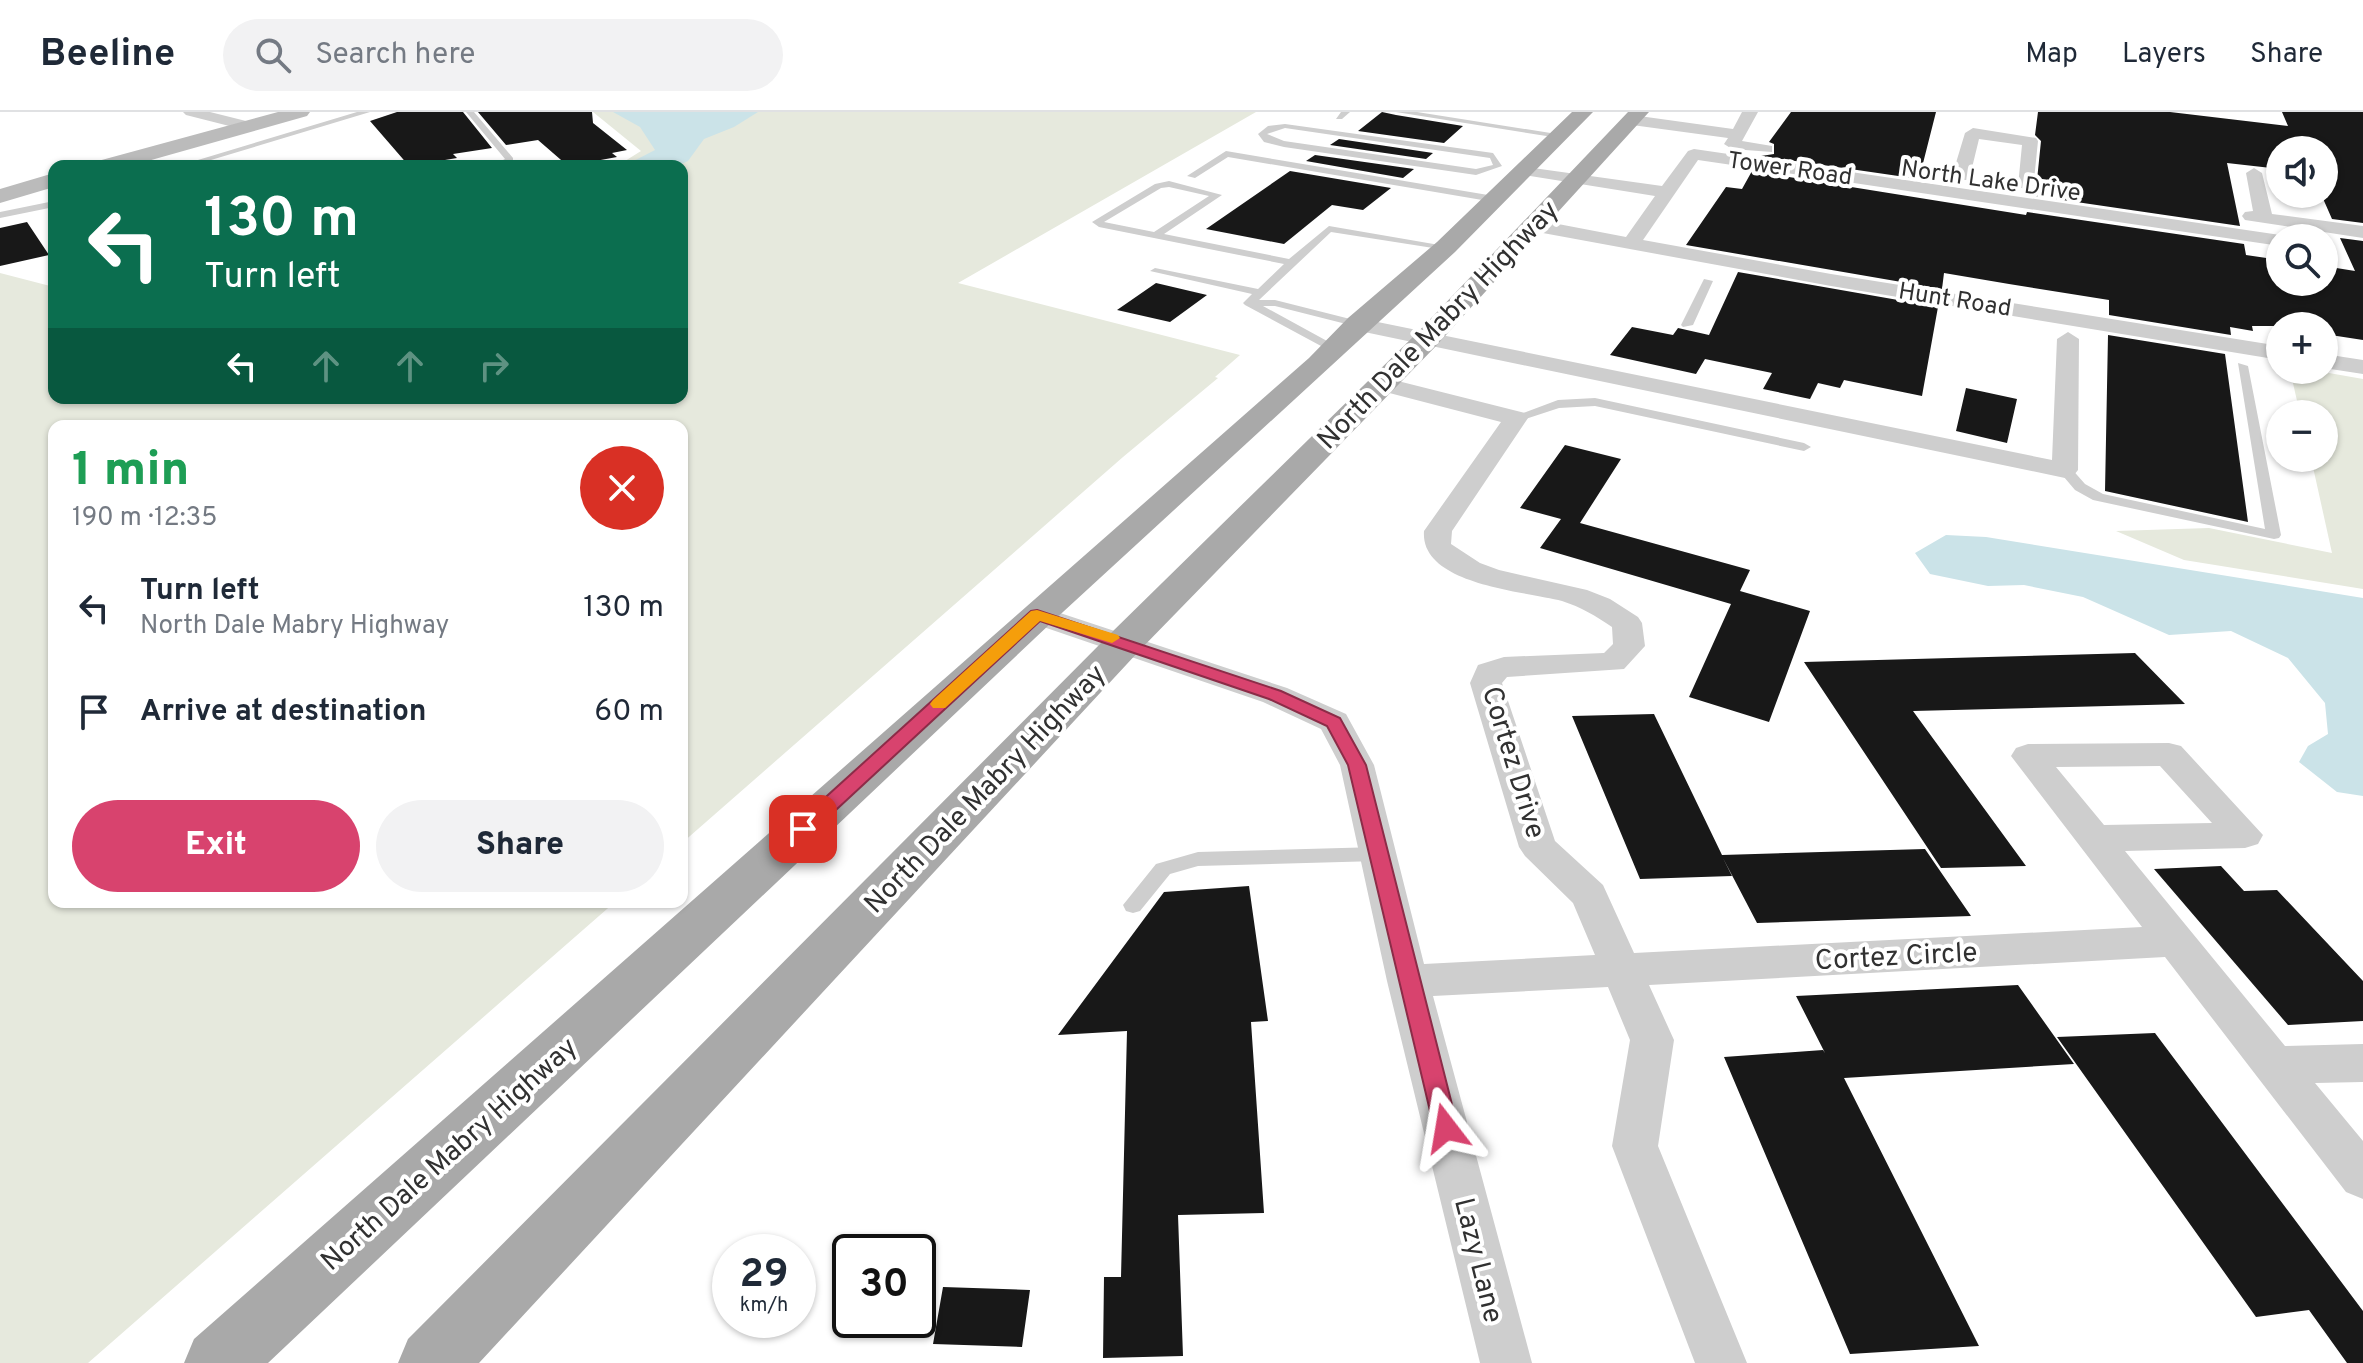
<!DOCTYPE html>
<html lang="en">
<head>
<meta charset="utf-8">
<style>
  :root { --surface:#fff; --page:#f2f2f3; --text:#1f2937; --muted:#747a83; --line:#e0e1e3; --accent:#d8436e }
  body { margin:0; font-family:Overpass,sans-serif; background:var(--page); color:var(--text); height:100vh; display:flex; flex-direction:column; font-size:30px; white-space:nowrap }
  * { box-sizing:border-box; margin:0 }
  p { font-size:26px; color:var(--muted) }
  .icon { flex:none; width:44px; height:44px; fill:none; stroke:currentColor; stroke-width:2; stroke-linecap:round; stroke-linejoin:round }
  .map { position:relative; flex:1; overflow:hidden }
  .panel { position:absolute; left:48px; top:308px; width:640px; height:488px; display:flex; flex-direction:column; background:var(--surface); border-radius:16px; box-shadow:0 2px 6px #0004 }
  .panel>* { flex:none }
  .banner { position:absolute; left:48px; top:48px; width:640px; height:244px; border-radius:16px; box-shadow:0 2px 6px #0004; background:#0b6e4f; color:#fff; overflow:hidden }
  .controls { position:absolute; left:2266px; top:24px; display:grid; gap:16px }
  .controls a { display:grid; place-items:center; width:72px; height:72px; border-radius:50%; background:var(--surface); box-shadow:0 2px 6px #0004; font-size:40px }
  .speed { position:absolute; left:712px; top:1122px; display:flex; gap:16px; font-size:40px; font-weight:700; text-align:center }
  .speed>* { display:grid; place-content:center; width:104px; height:104px; border-radius:50%; background:var(--surface); box-shadow:0 2px 6px #0004; line-height:1 }
  .speed small { font-size:20px; font-weight:400 }
  .speed .limit { border:4px solid #111; border-radius:12px; background:#fff; color:#111 }
  .pin { position:absolute; display:grid; place-items:center; width:68px; height:68px; color:#fff; margin:-34px; border-radius:16px; box-shadow:0 4px 12px #0006 }
  .me { position:absolute; width:88px; margin:-44px; rotate:346deg; stroke-linejoin:round; filter:drop-shadow(0 0 6px #0008) }
  .turn { display:flex; align-items:center; gap:28px; height:168px; padding:0 24px; font-size:36px }
  .turn .icon { width:104px; height:104px; stroke-width:2.5 }
  .turn b { display:block; font-size:56px; line-height:68px }
  .lanes { display:flex; align-items:center; height:76px; padding:0 24px; background:#0003; justify-content:center; gap:40px; direction:ltr }
  .lanes .off { opacity:.35 }
  .round { display:grid; place-items:center; flex:none; width:84px; height:84px; border-radius:42px; background:var(--page) }
  .overview { display:flex; align-items:center; justify-content:space-between; height:136px; padding:0 24px }
  h1 { font-size:48px; font-weight:800; line-height:60px; color:#1e9e55 }
  .primary-button { display:flex; gap:16px; margin-top:auto; padding:16px 24px }
  .primary-button a { flex:1; height:92px; border-radius:48px; background:var(--accent); color:#fff; font-size:32px; font-weight:800; line-height:92px; text-align:center }
  .primary-button a+a { background:var(--page); color:var(--text) }
  ul { padding:0; list-style:none }
  li { display:flex; align-items:center; gap:24px; height:104px; padding:0 24px }
  li div { flex:1 }
  li b { display:block; font-size:30px }
  li em { font-style:normal }
  header { display:flex; align-items:center; gap:48px; box-sizing:border-box; height:112px; padding:0 40px; background:var(--surface); border-bottom:2px solid var(--line) }
  header strong { font-size:38px }
  nav { display:flex; gap:44px; margin-inline-start:auto; font-size:28px }
  .search { width:560px; height:72px; background:var(--page); display:flex; align-items:center; gap:20px; box-sizing:border-box; padding:0 28px; border-radius:44px; color:var(--muted); font-size:30px }
  .map>svg:first-child { display:block }
</style>
</head>
<body>
<header>
<strong>Beeline</strong>
<div class="search"><svg class="icon" aria-label="search" viewBox="0 0 24 24"><circle cx="10" cy="10" r="6"/><path d="M15 15l6 6"/></svg>Search here</div>
<nav><a>Map</a><a>Layers</a><a>Share</a></nav>
</header>
<div class="map">
<svg width="2363" height="1251" viewBox="0 0 2363 1251">
  <rect width="100%" height="100%" fill="#fff"/>
  <path fill="#e6e9dd" d="M 593,0 L 1256,0 L 958,171 L 1240,243 L 1215,265 L 1218,266 L 1123,345 L 682,731 L 682,314 L 54,314 L 54,790 L 615,790 L 88,1251 L 0,1251 L 0,161 L 54,175 L 54,286 L 682,286 L 682,54 L 597,54 L 625,49 L 641,39 Z
    M 2290,258 L 2312,258 L 2363,267 L 2363,477 L 2184,448 L 2116,419 L 2209,416 L 2332,441 L 2311,346 L 2324,346 L 2324,302 L 2300,302 Z"/>
  <path fill="#cbe3e8" d="M 613,0 L 758,0 L 734,15 L 704,27 L 688,49 L 677,54 L 624,54 L 655,38 L 640,15 Z
    M 1946,423 L 1986,425 L 2363,486 L 2363,684 L 2337,680 L 2299,650 L 2308,634 L 2328,622 L 2325,591 L 2288,546 L 2231,519 L 2169,523 L 2083,485 L 2024,473 L 1988,474 L 1930,462 L 1915,441 Z"/>
  <path fill="#181818" d="M 397,0 L 463,0 L 492,36 L 453,42 L 457,46 L 409,54 L 370,9 Z
    M 478,0 L 592,0 L 593,11 L 627,38 L 612,41 L 617,45 L 568,54 L 538,28 L 506,33 Z
    M 1382,0 L 1396,3 L 1463,14 L 1444,31 L 1358,19 Z
    M 1791,0 L 1936,0 L 1919,67 L 1761,44 L 1774,42 L 1774,32 L 1769,30 Z
    M 2038,0 L 2170,0 L 2288,14 L 2282,0 L 2363,0 L 2363,111 L 2332,107 L 2321,82 L 2324,82 L 2324,38 L 2280,38 L 2280,57 L 2227,51 L 2240,114 L 2028,83 L 2036,78 L 2041,29 L 2035,23 Z
    M 1339,27 L 1433,41 L 1426,47 L 1330,33 Z
    M 1315,43 L 1414,57 L 1403,66 L 1306,49 Z
    M 1290,59 L 1391,76 L 1363,98 L 1332,93 L 1284,132 L 1206,117 Z
    M 1752,59 L 2026,103 L 2027,100 L 2244,132 L 2246,143 L 2280,148 L 2280,170 L 2324,170 L 2324,154 L 2355,159 L 2340,126 L 2363,129 L 2363,228 L 2324,222 L 2324,214 L 2252,214 L 2253,219 L 2230,215 L 2231,223 L 2109,203 L 2109,188 L 2009,172 L 1944,161 L 1942,177 L 1686,133 L 1726,75 L 1742,77 Z
    M 27,110 L 49,143 L 0,154 L 0,116 Z
    M 1738,160 L 1938,195 L 1922,284 L 1844,268 L 1840,276 L 1818,271 L 1810,287 L 1763,277 L 1772,261 L 1705,247 L 1696,262 L 1610,243 L 1632,215 L 1673,223 L 1678,216 L 1709,223 Z
    M 1156,171 L 1207,183 L 1170,210 L 1117,198 Z
    M 2108,223 L 2225,242 L 2248,410 L 2105,379 Z
    M 1966,276 L 2017,287 L 2007,331 L 1956,319 Z
    M 1565,333 L 1621,347 L 1580,411 L 1750,458 L 1740,479 L 1810,499 L 1769,610 L 1689,585 L 1731,492 L 1540,436 L 1561,407 L 1520,396 Z
    M 2135,541 L 2185,592 L 1913,599 L 2026,754 L 1941,756 L 1804,550 Z
    M 1654,602 L 1722,743 L 1925,737 L 1971,804 L 1757,811 L 1723,746 L 1732,764 L 1640,767 L 1572,604 Z
    M 2221,754 L 2244,779 L 2277,778 L 2363,869 L 2363,909 L 2288,913 L 2154,757 Z
    M 1249,774 L 1268,909 L 1251,910 L 1264,1101 L 1178,1103 L 1183,1244 L 1103,1246 L 1104,1165 L 1121,1165 L 1127,919 L 1058,923 L 1164,780 Z
    M 2018,873 L 2074,952 L 1844,966 L 1979,1234 L 1850,1242 L 1724,945 L 1823,938 L 1825,941 L 1796,884 Z
    M 2155,921 L 2363,1199 L 2363,1251 L 2347,1251 L 2309,1198 L 2256,1205 L 2057,925 Z
    M 943,1175 L 1030,1178 L 1022,1235 L 933,1232 Z"/>
  <g fill="none" stroke-linecap="round" stroke-linejoin="round">
    <path fill="#cecece" fill-rule="evenodd" d="M 357,0 L 370,0 L 191,54 L 178,54 Z
      M 466,0 L 474,0 L 513,46 L 513,50 L 491,54 L 505,47 Z
      M 1341,0 L 1350,0 L 1342,7 L 1336,7 Z
      M 1396,0 L 1417,0 L 1563,23 L 1559,26 Z
      M 1285,12 L 1493,41 L 1502,54 L 1476,63 L 1284,35 L 1264,30 L 1258,22 L 1268,14 ZM 1285,16 L 1490,46 L 1493,53 L 1476,57 L 1284,29 L 1267,22 Z
      M 1226,39 L 1494,84 L 1499,87 L 1494,90 L 1228,45 L 1195,66 L 1187,64 Z
      M 1169,69 L 1222,83 L 1164,122 L 1289,147 L 1329,114 L 1451,135 L 1446,138 L 1331,120 L 1259,188 L 1275,188 L 1362,210 L 1362,214 L 1358,215 L 1275,194 L 1263,194 L 1338,235 L 1338,239 L 1334,241 L 1245,193 L 1243,191 L 1252,182 L 1150,159 L 1155,156 L 1258,177 L 1284,152 L 1099,115 L 1092,110 L 1155,72 ZM 1169,75 L 1209,84 L 1154,120 L 1104,110 L 1161,76 Z
      M 54,89 L 54,95 L 0,106 L 0,100 Z
      M 1704,167 L 1713,169 L 1693,213 L 1683,215 L 1681,213 Z
      M 2238,251 L 2248,254 L 2281,423 L 2279,426 L 2274,427 L 2093,388 L 2075,378 L 2058,358 L 2060,355 L 2070,355 L 2085,372 L 2103,382 L 2265,417 Z
      M 1595,286 L 1804,331 L 1811,335 L 1804,339 L 1595,294 L 1559,296 L 1516,310 L 1510,306 L 1558,288 Z
      M 1378,735 L 1385,737 L 1388,742 L 1385,747 L 1378,749 L 1198,754 L 1170,762 L 1140,799 L 1133,801 L 1126,799 L 1123,793 L 1156,752 L 1198,740 Z"/>
    <path fill="#cecece" fill-rule="evenodd" d="M 183,0 L 210,0 L 254,11 L 257,14 L 249,19 L 186,3 Z
      M 1742,0 L 1758,0 L 1742,29 L 1772,34 L 1772,40 L 1732,37 L 1724,32 L 1728,26 L 1632,13 L 1624,8 L 1632,3 L 1733,17 Z
      M 1973,16 L 2036,26 L 2038,29 L 2033,78 L 2027,79 L 2018,74 L 2022,33 L 1979,27 L 1970,64 L 1967,68 L 1955,68 L 1952,64 L 1965,21 Z
      M 1694,37 L 2287,124 L 2288,126 L 2280,126 L 2280,134 L 1698,48 L 1643,128 L 1831,162 L 2280,234 L 2280,248 L 1831,174 L 1532,119 L 1523,113 L 1532,107 L 1626,125 L 1655,84 L 1524,63 L 1518,62 L 1516,58 L 1518,54 L 1662,74 L 1688,39 Z
      M 2254,56 L 2262,61 L 2272,102 L 2363,114 L 2363,126 L 2245,108 L 2242,104 L 2245,100 L 2253,99 L 2246,61 Z
      M 1358,206 L 2052,348 L 2057,227 L 2068,220 L 2079,227 L 2078,358 L 2074,363 L 2065,366 L 1350,217 L 1347,212 L 1350,207 Z
      M 2324,242 L 2363,248 L 2363,262 L 2324,256 Z
      M 1382,265 L 1525,301 L 1528,306 L 1452,419 L 1451,432 L 1480,451 L 1499,458 L 1587,478 L 1610,487 L 1638,505 L 1642,511 L 1645,534 L 1624,557 L 1507,565 L 1502,571 L 1555,729 L 1603,773 L 1634,841 L 2142,815 L 2011,644 L 2016,636 L 2028,632 L 2169,631 L 2181,634 L 2263,723 L 2258,732 L 2245,736 L 2125,739 L 2285,934 L 2363,932 L 2363,970 L 2315,971 L 2363,1029 L 2363,1087 L 2346,1080 L 2165,845 L 1649,873 L 1674,928 L 1658,1034 L 1747,1251 L 1695,1251 L 1612,1034 L 1630,928 L 1608,875 L 1433,884 L 1532,1251 L 1480,1251 L 1387,869 L 1340,653 L 1321,617 L 1263,590 L 1026,509 L 1022,503 L 1026,497 L 1037,494 L 1048,497 L 1287,576 L 1346,602 L 1374,653 L 1424,852 L 1595,843 L 1573,791 L 1525,744 L 1519,735 L 1470,571 L 1478,553 L 1504,545 L 1604,541 L 1613,532 L 1612,515 C 1596,504 1581,495 1562,489 C 1524,479 1420,473 1424,419 L 1501,310 L 1374,277 L 1370,272 L 1374,267 ZM 2160,654 L 2212,711 L 2104,713 L 2056,655 Z"/>
    <path fill="#bbb" fill-rule="evenodd" d="M 278,0 L 310,0 L 307,4 L 130,54 L 95,54 L 98,49 Z
      M 54,61 L 54,75 L 0,91 L 0,77 Z"/>
    <path fill="#a9a9a9" fill-rule="evenodd" d="M 1572,0 L 1593,0 L 1455,140 L 1051,511 L 268,1251 L 184,1251 L 194,1227 L 1309,246 L 1348,206 L 1437,130 Z
      M 1628,0 L 1649,0 L 1436,234 L 1139,539 L 479,1251 L 398,1251 L 408,1227 L 1111,521 L 1416,222 Z"/>
  </g>
  <path fill="#d8436e" stroke="#8c2c48" stroke-width="2" d="M 1037,498 L 1281,579 L 1340,606 L 1366,653 L 1458,1016 L 1454,1023 L 1446,1027 L 1437,1023 L 1434,1016 L 1348,653 L 1327,614 L 1269,587 L 1040,509 L 810,722 L 796,722 L 793,717 L 796,712 L 1031,499 Z"/>
  <path fill="#f59e0b" d="M 1037,498 L 1118,523 L 1120,526 L 1112,531 L 1040,509 L 945,596 L 933,596 L 930,592 L 933,588 L 1031,499 Z"/>
  <g text-anchor="middle" stroke-width="8" stroke-linejoin="round" paint-order="stroke">
    <g font-size="24" fill="#313131" stroke="#fff">
      <text transform="translate(1790 56) rotate(8)" y="8">Tower Road</text>
      <text transform="translate(1991 68) rotate(8)" y="8">North Lake Drive</text>
      <text transform="translate(1955 187) rotate(9)" y="8">Hunt Road</text>
    </g>
    <g font-size="28" fill="#313131" stroke="#fff">
      <text transform="translate(1437 212) rotate(-46)" y="10">North Dale Mabry Highway</text>
      <text transform="translate(1515 650) rotate(73)" y="10">Cortez Drive</text>
      <text transform="translate(984 676) rotate(-46)" y="10">North Dale Mabry Highway</text>
      <text transform="translate(1896 843) rotate(-3)" y="10">Cortez Circle</text>
      <text transform="translate(448 1041) rotate(-42)" y="10">North Dale Mabry Highway</text>
      <text transform="translate(1480 1148) rotate(76)" y="10">Lazy Lane</text>
    </g>
  </g>
</svg>
<div class="controls">
<a><svg class="icon" aria-label="sound" viewBox="0 0 24 24"><path d="M4 9h4l5-4v14l-5-4H4zM17 9q2 3 0 6"/></svg></a>
<a><svg class="icon" aria-label="search" viewBox="0 0 24 24"><circle cx="10" cy="10" r="6"/><path d="M15 15l6 6"/></svg></a>
<a>+</a>
<a>−</a>
</div>
<div class="speed"><div>29<small>km/h</small></div><div class="limit">30</div></div>
<div class="pin" style="left:803px;top:717px;background:#d93025"><svg class="icon" aria-label="arrive" viewBox="0 0 24 24"><path d="M6 21V4h12l-3 4 3 4H6"/></svg></div>
<svg class="me" style="left:1446px;top:1016px" viewBox="-20 -20 40 40"><path d="M0-17L14 15 0 8-14 15z" fill="#d8436e" stroke="#fff" stroke-width="4"/></svg>
<div class="banner">
<div class="turn"><svg class="icon" aria-label="left" viewBox="0 0 24 24"><path d="M17 20v-9H6M10 6l-5 5 5 5"/></svg><div><b>130 m</b>Turn left</div></div>
<div class="lanes"><svg class="icon" aria-label="left" viewBox="0 0 24 24"><path d="M17 20v-9H6M10 6l-5 5 5 5"/></svg><svg class="icon off" aria-label="ahead" viewBox="0 0 24 24"><path d="M12 20V5M6 11l6-6 6 6"/></svg><svg class="icon off" aria-label="ahead" viewBox="0 0 24 24"><path d="M12 20V5M6 11l6-6 6 6"/></svg><svg class="icon off" aria-label="right" viewBox="0 0 24 24"><path d="M7 20v-9h11M14 6l5 5-5 5"/></svg></div>
</div>
<section class="panel">
<div class="overview"><div><h1>1 min</h1><p>190 m · 12:35</p></div><a class="round" style="background:#d93025;color:#fff"><svg class="icon" aria-label="close" viewBox="0 0 24 24"><path d="M6 6l12 12M18 6L6 18"/></svg></a></div>
<ul>
<li><svg class="icon" aria-label="left" viewBox="0 0 24 24"><path d="M17 20v-9H6M10 6l-5 5 5 5"/></svg><div><b>Turn left</b><p>North Dale Mabry Highway</p></div><em>130 m</em></li>
<li><svg class="icon" aria-label="arrive" viewBox="0 0 24 24"><path d="M6 21V4h12l-3 4 3 4H6"/></svg><div><b>Arrive at destination</b></div><em>60 m</em></li>
</ul>
<div class="primary-button"><a>Exit</a><a>Share</a></div>
</section>
</div>
</body>
</html>
